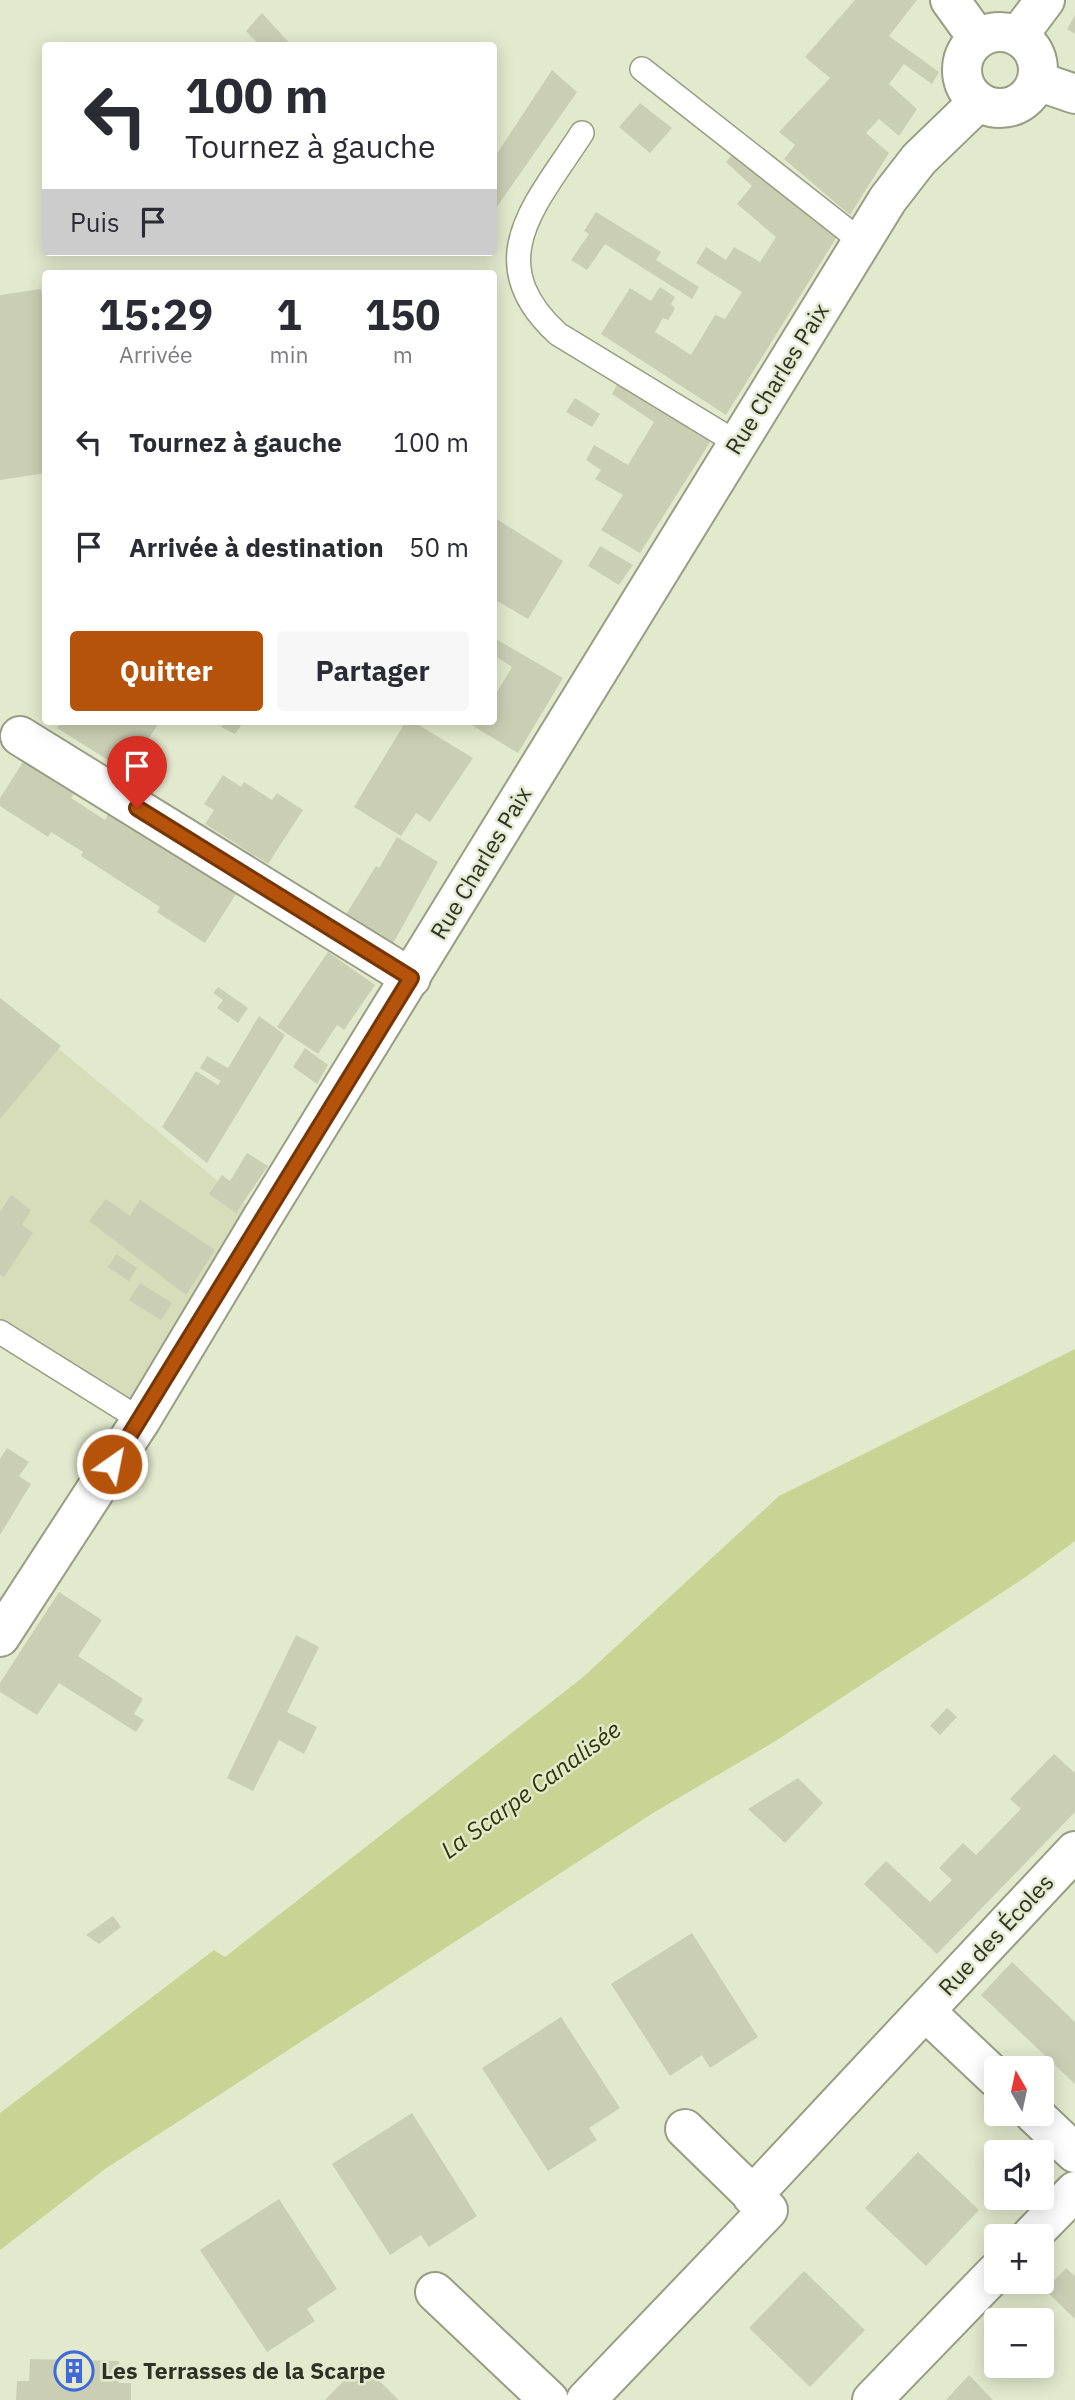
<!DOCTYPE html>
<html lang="fr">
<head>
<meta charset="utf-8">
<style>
  :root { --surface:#fff; --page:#f7f7f7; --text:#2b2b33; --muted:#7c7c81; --accent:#b45309 }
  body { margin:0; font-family:"IBM Plex Sans",sans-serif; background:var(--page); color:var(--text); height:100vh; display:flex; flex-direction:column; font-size:26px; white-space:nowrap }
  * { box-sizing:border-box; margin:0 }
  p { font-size:23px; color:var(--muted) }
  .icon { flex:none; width:38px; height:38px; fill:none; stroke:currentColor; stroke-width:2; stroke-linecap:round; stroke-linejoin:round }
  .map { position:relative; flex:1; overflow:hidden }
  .side { position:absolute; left:42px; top:270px; width:455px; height:455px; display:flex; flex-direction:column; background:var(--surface); border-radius:7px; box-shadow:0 4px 18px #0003 }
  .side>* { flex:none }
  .top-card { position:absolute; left:42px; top:42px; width:455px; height:214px; border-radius:7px; box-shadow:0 4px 18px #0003; background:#fff; color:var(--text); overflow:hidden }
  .needle { width:46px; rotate:351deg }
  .buttons { position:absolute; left:984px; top:2056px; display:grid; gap:14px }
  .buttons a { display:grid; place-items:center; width:70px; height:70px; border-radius:7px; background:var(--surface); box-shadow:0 4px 18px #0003; font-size:35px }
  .pin { position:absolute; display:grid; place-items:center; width:60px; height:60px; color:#fff; margin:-72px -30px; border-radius:50% 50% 50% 0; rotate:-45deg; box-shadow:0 0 7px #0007 }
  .pin .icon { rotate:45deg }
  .me { position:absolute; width:77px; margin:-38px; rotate:33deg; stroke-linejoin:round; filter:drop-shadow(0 0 5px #0008) }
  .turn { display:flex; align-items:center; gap:24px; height:147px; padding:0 28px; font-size:32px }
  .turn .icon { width:91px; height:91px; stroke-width:2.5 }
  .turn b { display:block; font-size:49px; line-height:60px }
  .then { display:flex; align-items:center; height:66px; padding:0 28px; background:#0003; gap:14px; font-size:26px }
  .eta { display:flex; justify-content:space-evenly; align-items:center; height:119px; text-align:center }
  .eta b { font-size:42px; font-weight:700; line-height:49px }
  .button { display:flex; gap:14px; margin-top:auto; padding:14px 28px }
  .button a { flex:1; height:80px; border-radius:7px; background:var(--accent); color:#fff; font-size:28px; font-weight:700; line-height:80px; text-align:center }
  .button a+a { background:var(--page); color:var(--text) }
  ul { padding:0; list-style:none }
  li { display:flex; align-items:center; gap:21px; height:105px; padding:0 28px }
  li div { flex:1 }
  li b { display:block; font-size:26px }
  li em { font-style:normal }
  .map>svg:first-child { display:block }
</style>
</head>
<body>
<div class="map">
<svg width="1075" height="2400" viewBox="0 0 1075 2400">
  <rect width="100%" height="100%" fill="#e3e9cd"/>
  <path fill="#d7dcba" d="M 0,1000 L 262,1218 L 141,1420 L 0,1338 Z"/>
  <path fill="#c9d494" d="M 1075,1349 L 1075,1541 L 1027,1576 L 774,1742 L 653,1813 L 105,2169 L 0,2250 L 0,2113 L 214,1950 L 225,1957 L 582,1678 L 779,1496 Z"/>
  <path fill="#cacfb4" d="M 855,0 L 917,0 L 889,36 L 939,72 L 932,84 L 904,64 L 889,84 L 917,109 L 899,136 L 879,119 L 866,133 L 889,153 L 850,215 L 784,159 L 795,145 L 779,132 L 830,78 L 805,57 Z
    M 262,13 L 292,46 L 260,46 L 246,31 Z
    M 1075,15 L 1075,34 L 1067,29 Z
    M 552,70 L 577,92 L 494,211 L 494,158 Z
    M 640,103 L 672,128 L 650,153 L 619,127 Z
    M 736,150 L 838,235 L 726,415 L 601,334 L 630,288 L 651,301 L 660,287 L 675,297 L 671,304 L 675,308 L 672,314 L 668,320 L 663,318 L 655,332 L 691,355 L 715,315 L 725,319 L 742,292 L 696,263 L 706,247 L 726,260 L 734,247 L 760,262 L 776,237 L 737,204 L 752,186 L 726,162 Z
    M 596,212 L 661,252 L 656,260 L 699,287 L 692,299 L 605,244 L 587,270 L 571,260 L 589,234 L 584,231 Z
    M 41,289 L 46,317 L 46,473 L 0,480 L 0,295 Z
    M 620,379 L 712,439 L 640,553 L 601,530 L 623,495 L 595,479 L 601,470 L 586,460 L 594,445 L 628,465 L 654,422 L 612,394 Z
    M 575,398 L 600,414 L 592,427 L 566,412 Z
    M 495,518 L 563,561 L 528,619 L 494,599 Z
    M 600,546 L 633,565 L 619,585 L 588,566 Z
    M 494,638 L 563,678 L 518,753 L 465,721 L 494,721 L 494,697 L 512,667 L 494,655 Z
    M 62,721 L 160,721 L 127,772 L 57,728 Z
    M 225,721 L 244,721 L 235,734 L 221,727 Z
    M 406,721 L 412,721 L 473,758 L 430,822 L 416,813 L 401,836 L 354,807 Z
    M 23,762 L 74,794 L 71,798 L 105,820 L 109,812 L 236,894 L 205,943 L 157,912 L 160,907 L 81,856 L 83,852 L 51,832 L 48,837 L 0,806 L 0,798 Z
    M 223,775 L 241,787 L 244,782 L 272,800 L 277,793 L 303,810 L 268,864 L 205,824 L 214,810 L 204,804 Z
    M 397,837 L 438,862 L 390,949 L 342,921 L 376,866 L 379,868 Z
    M 328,952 L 375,985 L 344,1030 L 337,1025 L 318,1054 L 277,1027 Z
    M 218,987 L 248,1008 L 238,1023 L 217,1008 L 223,1000 L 213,993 Z
    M 0,998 L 61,1046 L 0,1119 Z
    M 259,1016 L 285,1035 L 207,1163 L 162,1127 L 196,1071 L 218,1085 L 221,1081 L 200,1068 L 207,1056 L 228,1068 Z
    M 305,1048 L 328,1065 L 317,1084 L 293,1067 Z
    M 247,1153 L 268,1166 L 236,1213 L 209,1194 L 222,1175 L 230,1181 Z
    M 11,1195 L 31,1210 L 22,1225 L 33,1233 L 4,1277 L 0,1274 L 0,1212 Z
    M 106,1199 L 130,1216 L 140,1200 L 215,1250 L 186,1295 L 89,1221 Z
    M 116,1254 L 137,1268 L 129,1281 L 108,1267 Z
    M 140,1283 L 172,1303 L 161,1320 L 129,1300 Z
    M 7,1448 L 29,1462 L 19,1476 L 31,1484 L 0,1535 L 0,1459 Z
    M 59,1592 L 102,1620 L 78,1656 L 143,1699 L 134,1714 L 144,1720 L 136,1732 L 59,1683 L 37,1715 L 0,1692 L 0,1683 Z
    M 296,1635 L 319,1647 L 287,1712 L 317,1727 L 304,1754 L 279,1740 L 253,1791 L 227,1778 Z
    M 947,1708 L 957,1717 L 940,1735 L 930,1726 Z
    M 1054,1754 L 1075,1773 L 1075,1812 L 937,1954 L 864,1884 L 886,1861 L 930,1902 L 952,1880 L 939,1868 L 963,1843 L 976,1855 L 1021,1809 L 1010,1799 Z
    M 798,1778 L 823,1803 L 785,1843 L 748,1809 Z
    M 113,1916 L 121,1927 L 99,1944 L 86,1935 Z
    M 692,1933 L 758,2037 L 710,2068 L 702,2055 L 670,2076 L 611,1984 Z
    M 1012,1962 L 1075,2022 L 1075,2084 L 981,1995 Z
    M 561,2017 L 620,2108 L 589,2128 L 597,2140 L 548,2171 L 482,2068 Z
    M 412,2113 L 477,2216 L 429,2247 L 421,2235 L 390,2255 L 332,2164 Z
    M 918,2152 L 979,2210 L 926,2266 L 865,2208 Z
    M 279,2199 L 337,2289 L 307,2309 L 315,2321 L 267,2352 L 200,2250 Z
    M 1066,2268 L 1075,2276 L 1075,2319 L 1045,2290 Z
    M 804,2271 L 865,2330 L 810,2387 L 749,2328 Z
    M 30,2359 L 119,2361 L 119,2383 L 131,2383 L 131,2400 L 16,2400 L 17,2381 L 29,2381 Z
    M 361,2363 L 399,2400 L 325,2400 Z
    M 969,2375 L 993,2400 L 946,2400 Z"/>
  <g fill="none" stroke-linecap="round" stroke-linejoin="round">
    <g stroke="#989d83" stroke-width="26">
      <path id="service" d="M 642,69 L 862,242
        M 582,133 C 537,203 478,261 558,334 L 737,443
        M 0,1332 L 141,1420"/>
    </g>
    <g stroke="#989d83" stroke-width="42">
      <path id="minor" d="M 1018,36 L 1045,0
        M 20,736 L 411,978
        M 0,1637 L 141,1420 L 262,1218 L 888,199 L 919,159 L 978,102
        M 996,2078 L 925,2011 L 1075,1851
        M 1034,2114 L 1075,2153
        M 752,2196 L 925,2011
        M 1031,2236 L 1075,2191
        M 435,2292 L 549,2400
        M 586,2400 L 768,2210 L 685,2129
        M 872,2400 L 996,2272"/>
    </g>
    <g stroke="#989d83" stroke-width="42">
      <path id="tertiary" d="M 950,0 L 978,39
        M962 70a38 38 0 1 1 76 0a38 38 0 1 1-76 0Z
        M 1037,81 L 1075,94"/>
    </g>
    <use href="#service" stroke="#fff" stroke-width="23"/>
    <use href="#minor" stroke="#fff" stroke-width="38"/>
    <use href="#tertiary" stroke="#fff" stroke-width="38"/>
  </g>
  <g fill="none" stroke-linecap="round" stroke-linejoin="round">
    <g stroke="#753606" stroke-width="18">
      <path id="route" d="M 112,1464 L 411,978 L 137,808"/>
    </g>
    <use href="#route" stroke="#b45309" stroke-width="12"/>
  </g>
  <defs>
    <g id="building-ring" transform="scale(2.0125)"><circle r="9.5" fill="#e3e9cd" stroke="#3f68da" stroke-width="1.5"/><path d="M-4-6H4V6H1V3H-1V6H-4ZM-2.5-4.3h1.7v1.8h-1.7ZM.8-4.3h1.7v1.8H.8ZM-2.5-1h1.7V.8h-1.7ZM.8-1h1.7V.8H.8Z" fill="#3f68da"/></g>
  </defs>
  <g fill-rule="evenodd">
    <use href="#building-ring" x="74" y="2371"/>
  </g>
  <g text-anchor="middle" stroke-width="5" stroke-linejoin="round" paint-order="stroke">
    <g font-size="23" fill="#2f3126" stroke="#e3e9cd">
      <text transform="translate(777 379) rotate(-58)" y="8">Rue Charles Paix</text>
      <text transform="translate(481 863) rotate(-59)" y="8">Rue Charles Paix</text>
      <text transform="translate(996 1935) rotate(-47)" y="8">Rue des Écoles</text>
    </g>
    <g font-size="23" font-weight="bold" fill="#2f3126" stroke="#e3e9cd" text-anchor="start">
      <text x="101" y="2379">Les Terrasses de la Scarpe</text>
    </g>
    <g font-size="24" font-style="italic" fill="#303503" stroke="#e3e9cd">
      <text transform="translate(531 1790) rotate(-36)" y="8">La Scarpe Canalisée</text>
    </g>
  </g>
</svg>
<div class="buttons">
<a><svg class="needle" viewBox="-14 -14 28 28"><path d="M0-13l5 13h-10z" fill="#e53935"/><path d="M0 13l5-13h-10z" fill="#7c7c81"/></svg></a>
<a><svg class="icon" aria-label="sound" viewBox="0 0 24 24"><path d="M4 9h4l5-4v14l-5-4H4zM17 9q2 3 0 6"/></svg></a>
<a>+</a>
<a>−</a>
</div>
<div class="pin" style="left:137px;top:808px;background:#d93025"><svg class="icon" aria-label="arrive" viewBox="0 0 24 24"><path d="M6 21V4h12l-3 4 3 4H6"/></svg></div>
<svg class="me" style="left:112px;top:1464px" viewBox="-20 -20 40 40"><circle r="17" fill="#b45309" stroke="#fff" stroke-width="3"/><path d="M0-11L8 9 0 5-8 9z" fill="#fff"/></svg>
<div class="top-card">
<div class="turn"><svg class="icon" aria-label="left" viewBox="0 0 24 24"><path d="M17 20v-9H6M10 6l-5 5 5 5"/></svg><div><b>100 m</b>Tournez à gauche</div></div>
<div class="then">Puis<svg class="icon" aria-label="arrive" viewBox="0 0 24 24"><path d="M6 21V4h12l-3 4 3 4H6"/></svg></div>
</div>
<section class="side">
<div class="eta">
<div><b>15:29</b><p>Arrivée</p></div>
<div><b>1</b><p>min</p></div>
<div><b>150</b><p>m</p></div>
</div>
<ul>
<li><svg class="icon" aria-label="left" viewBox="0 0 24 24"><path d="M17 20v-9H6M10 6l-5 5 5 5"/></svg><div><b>Tournez à gauche</b></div><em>100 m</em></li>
<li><svg class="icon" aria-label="arrive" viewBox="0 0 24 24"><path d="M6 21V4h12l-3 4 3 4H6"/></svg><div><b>Arrivée à destination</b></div><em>50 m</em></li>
</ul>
<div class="button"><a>Quitter</a><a>Partager</a></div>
</section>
</div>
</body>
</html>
